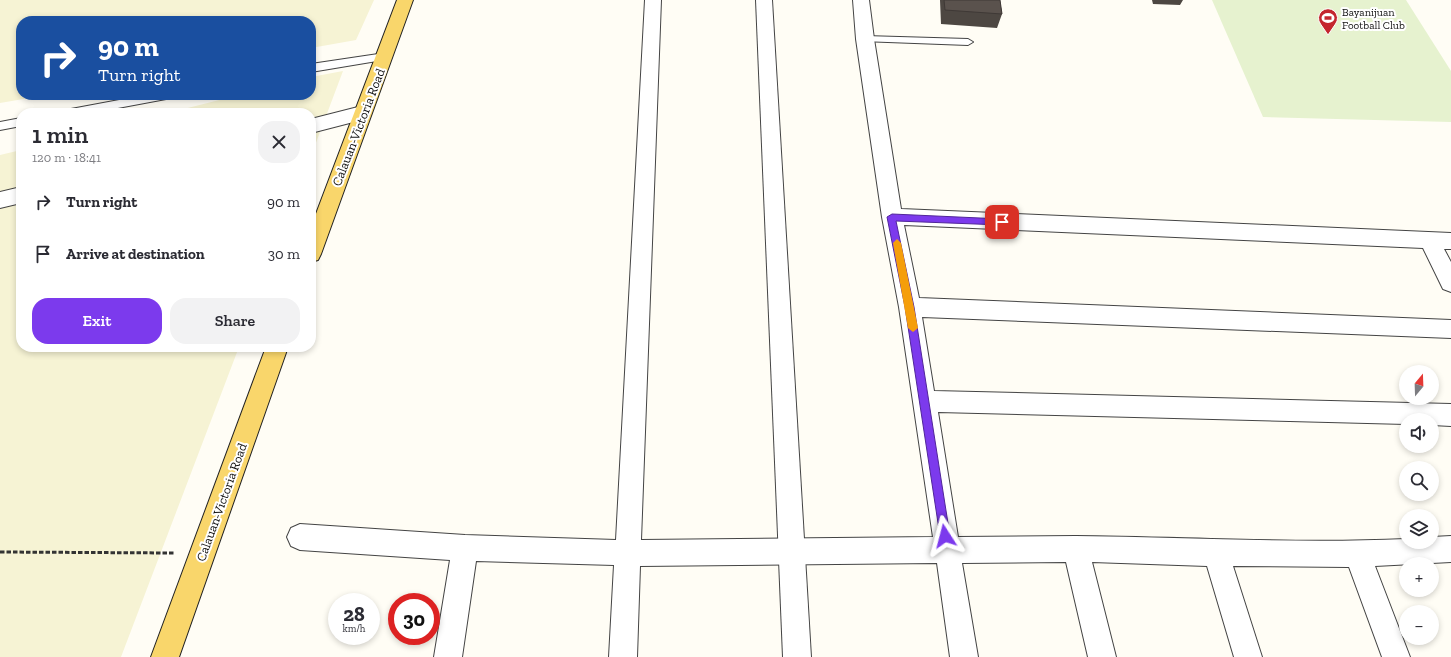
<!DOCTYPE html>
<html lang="en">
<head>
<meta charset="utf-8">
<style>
  :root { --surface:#fff; --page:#f2f2f3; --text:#2b2b33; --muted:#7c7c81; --accent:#7c3aed }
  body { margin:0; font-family:"Zilla Slab",serif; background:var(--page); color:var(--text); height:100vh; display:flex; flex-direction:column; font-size:15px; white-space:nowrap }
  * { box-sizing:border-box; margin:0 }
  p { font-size:13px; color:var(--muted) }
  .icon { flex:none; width:22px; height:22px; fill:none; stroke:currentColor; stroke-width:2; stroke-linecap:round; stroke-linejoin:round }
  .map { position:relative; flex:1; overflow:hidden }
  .side { position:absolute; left:16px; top:108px; width:300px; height:244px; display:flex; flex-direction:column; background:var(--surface); border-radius:16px; box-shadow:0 2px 6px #0003 }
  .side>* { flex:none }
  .banner { position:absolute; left:16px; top:16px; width:300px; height:84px; border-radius:16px; box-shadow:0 2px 6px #0003; background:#1a4fa0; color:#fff; overflow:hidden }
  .needle { width:26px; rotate:19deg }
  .tools { position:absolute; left:1399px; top:365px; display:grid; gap:8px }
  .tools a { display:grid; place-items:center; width:40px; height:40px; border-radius:50%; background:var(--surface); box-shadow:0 2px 6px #0003; font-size:20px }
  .speed { position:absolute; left:328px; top:593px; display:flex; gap:8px; font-size:20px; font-weight:700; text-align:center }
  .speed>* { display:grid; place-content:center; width:52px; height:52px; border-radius:50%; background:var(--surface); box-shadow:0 2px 6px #0003; line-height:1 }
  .speed small { font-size:10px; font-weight:400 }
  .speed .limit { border:6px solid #d22; background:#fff; color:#111 }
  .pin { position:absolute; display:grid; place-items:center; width:34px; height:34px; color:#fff; margin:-17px; border-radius:8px; box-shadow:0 2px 6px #0006 }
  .me { position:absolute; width:44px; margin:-22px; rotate:351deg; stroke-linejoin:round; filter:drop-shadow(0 0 3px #0008) }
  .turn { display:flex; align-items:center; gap:14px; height:84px; padding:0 16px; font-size:18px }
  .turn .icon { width:52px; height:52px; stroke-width:2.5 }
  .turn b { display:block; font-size:28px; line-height:34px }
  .round { display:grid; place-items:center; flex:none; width:42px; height:42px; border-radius:16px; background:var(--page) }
  .overview { display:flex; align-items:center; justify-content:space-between; height:68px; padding:0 16px }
  h1 { font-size:24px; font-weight:600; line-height:30px }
  .button { display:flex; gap:8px; margin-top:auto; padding:8px 16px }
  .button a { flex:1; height:46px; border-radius:16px; background:var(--accent); color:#fff; font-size:16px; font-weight:600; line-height:46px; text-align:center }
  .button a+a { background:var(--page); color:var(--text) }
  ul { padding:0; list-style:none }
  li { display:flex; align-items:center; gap:12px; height:52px; padding:0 16px }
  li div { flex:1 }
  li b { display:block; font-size:15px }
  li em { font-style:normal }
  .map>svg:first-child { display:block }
</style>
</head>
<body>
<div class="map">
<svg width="1451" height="657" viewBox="0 0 1451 657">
  <rect width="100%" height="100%" fill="#fffdf5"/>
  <path fill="#f6f3d4" d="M 0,0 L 374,0 L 356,40 L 311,48 L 311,21 L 21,21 L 21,95 L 47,95 L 0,103 Z
    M 343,71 L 311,156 L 311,113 L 168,113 L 239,95 L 311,95 L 311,77 Z
    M 21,150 L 21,347 L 239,347 L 121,657 L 0,657 L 0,155 Z"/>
  <path fill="#e6f2cf" d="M 1212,0 L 1406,0 L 1451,71 L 1451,122 L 1263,117 Z"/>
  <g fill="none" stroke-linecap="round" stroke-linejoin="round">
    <g stroke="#444" stroke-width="2">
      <path id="service" d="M 865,36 L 968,39 L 973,42 L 968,45 L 861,41 L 860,39 L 861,37 Z
        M 385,53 L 389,55 L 390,57 L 389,59 L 311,72 L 311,64 Z
        M 146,95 L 171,95 L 166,99 L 91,113 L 66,113 L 71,109 Z
        M 21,118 L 21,126 L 0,130 L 0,122 Z"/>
    </g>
    <g stroke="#444" stroke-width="2">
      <path id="minor" d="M 645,0 L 661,0 L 641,540 L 933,537 L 899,307 L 882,217 L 856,39 L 853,0 L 869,0 L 874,39 L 901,209 L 1451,233 L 1451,249 L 1444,249 L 1451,262 L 1451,292 L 1443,289 L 1423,248 L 904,225 L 919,298 L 1451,320 L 1451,338 L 922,317 L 934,391 L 1451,404 L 1451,426 L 1432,425 L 1432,420 L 1406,420 L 1406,424 L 938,412 L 958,537 C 998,537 1037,536 1076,536 C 1186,537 1296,544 1406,539 L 1406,542 L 1432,542 L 1432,537 L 1451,536 L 1451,562 L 1375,566 L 1410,657 L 1382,657 L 1349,567 L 1233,566 L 1262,657 L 1234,657 L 1207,566 L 1092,562 L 1116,657 L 1088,657 L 1066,562 L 962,563 L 978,657 L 950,657 L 937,563 L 640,566 L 637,657 L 609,657 L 614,565 L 476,561 L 462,657 L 434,657 L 450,560 L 300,550 L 291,546 L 287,537 L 291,528 L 300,524 L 465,535 L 616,540 Z
        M 362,106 L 369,108 L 371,113 L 369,118 L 311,133 L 311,119 Z
        M 21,187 L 21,203 L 0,208 L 0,192 Z"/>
    </g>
    <g stroke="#444" stroke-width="2">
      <path id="tertiary" d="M 756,0 L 772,0 L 811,657 L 783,657 Z"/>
    </g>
    <g stroke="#222" stroke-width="2">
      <path id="primary" d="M 397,0 L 413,0 L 321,254 L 318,260 L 311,262 L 311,227 Z
        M 266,347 L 288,347 L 179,657 L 151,657 Z"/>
    </g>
    <path stroke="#333" stroke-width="3" stroke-dasharray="4.5 2" stroke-linecap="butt" d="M 0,552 L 174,553"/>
    <use href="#service" fill="#fff" fill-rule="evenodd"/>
    <use href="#minor" fill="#fff" fill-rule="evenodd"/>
    <use href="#tertiary" fill="#fff" fill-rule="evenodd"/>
    <use href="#primary" fill="#f9d66b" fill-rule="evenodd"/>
  </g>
  <path fill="#4d4742" d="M 940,0 L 1000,0 L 1002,14 L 997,28 L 941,24 Z
    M 1152,0 L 1183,0 L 1180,5 L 1153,4 Z"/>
  <path fill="#5a524d" stroke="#3f3936" d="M 944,0 L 1000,0 L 1002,14 L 945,10 Z"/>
  <path fill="#7c3aed" stroke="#51269a" d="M 892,214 L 1002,219 L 1006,222 L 1002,225 L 896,221 L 914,307 L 950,536 L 949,539 L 945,541 L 941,539 L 940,536 L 905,307 L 887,217 Z"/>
  <path fill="#f59e0b" d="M 897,239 L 901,243 L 918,328 L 913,332 L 908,328 L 893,243 Z"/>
  <defs>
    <g id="stadium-pin" transform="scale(1)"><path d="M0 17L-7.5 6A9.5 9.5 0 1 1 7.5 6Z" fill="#c4262e" stroke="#fff"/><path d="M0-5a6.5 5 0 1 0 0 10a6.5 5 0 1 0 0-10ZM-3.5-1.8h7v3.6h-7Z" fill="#fff"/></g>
  </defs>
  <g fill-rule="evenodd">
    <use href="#stadium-pin" x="1328" y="18"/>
  </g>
  <g text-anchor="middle" stroke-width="4" stroke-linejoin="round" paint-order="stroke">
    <g font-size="11" fill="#111" stroke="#fff" text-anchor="start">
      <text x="1342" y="16">Bayanijuan<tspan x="1342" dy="13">Football Club</tspan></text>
    </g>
    <g font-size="13" fill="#111" stroke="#fff">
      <text transform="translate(358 127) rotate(-69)" y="5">Calauan-Victoria Road</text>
      <text transform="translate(221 502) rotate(-70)" y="5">Calauan-Victoria Road</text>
    </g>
  </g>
</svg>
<div class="tools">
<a><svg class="needle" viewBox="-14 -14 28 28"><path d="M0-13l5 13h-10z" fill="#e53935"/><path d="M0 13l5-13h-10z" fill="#7c7c81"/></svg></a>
<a><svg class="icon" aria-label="sound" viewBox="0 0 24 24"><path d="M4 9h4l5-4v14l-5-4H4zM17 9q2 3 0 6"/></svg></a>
<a><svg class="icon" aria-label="search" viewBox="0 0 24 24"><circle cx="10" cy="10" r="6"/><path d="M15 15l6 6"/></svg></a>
<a><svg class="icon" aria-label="layers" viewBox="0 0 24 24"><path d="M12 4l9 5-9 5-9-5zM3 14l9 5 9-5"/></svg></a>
<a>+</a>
<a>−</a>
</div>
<div class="speed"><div>28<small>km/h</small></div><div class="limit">30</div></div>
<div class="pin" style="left:1002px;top:222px;background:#d93025"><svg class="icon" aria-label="arrive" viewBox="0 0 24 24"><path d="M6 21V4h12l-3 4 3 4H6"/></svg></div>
<svg class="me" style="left:945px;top:536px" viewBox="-20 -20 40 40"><path d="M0-17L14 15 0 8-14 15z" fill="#7c3aed" stroke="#fff" stroke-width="4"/></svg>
<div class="banner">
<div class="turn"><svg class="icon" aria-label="right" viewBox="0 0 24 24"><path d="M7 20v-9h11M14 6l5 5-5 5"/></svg><div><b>90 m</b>Turn right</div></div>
</div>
<section class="side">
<div class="overview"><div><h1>1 min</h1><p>120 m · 18:41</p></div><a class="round"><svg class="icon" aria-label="close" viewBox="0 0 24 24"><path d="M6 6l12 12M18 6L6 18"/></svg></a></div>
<ul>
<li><svg class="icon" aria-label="right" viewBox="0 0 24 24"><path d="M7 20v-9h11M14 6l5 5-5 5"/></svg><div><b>Turn right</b></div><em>90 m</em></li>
<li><svg class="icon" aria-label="arrive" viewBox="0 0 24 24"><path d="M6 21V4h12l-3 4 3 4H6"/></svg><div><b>Arrive at destination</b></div><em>30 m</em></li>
</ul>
<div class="button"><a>Exit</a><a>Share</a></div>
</section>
</div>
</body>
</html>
